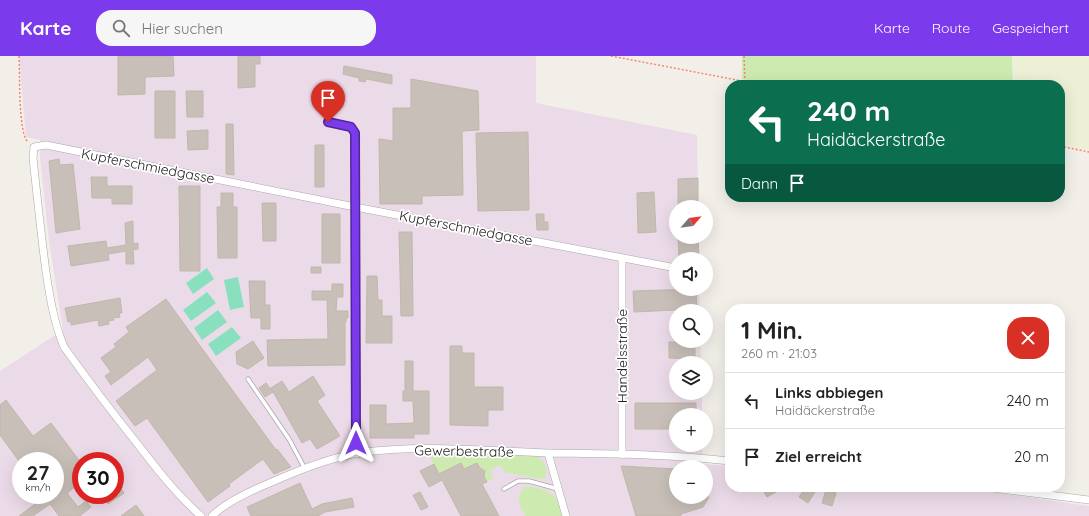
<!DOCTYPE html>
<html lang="de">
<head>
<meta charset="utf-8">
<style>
  :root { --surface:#fff; --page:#f6f6f6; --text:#222; --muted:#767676; --line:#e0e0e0; --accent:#7c3aed }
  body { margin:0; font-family:Quicksand,sans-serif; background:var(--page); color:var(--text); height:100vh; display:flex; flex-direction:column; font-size:15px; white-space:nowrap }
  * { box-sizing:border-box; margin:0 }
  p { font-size:13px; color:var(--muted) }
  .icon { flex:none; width:22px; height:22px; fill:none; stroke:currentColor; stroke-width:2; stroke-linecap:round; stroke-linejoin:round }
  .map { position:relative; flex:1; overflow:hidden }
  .panel { position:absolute; left:725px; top:248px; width:340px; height:188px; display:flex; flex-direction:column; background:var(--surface); border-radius:16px; box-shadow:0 4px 16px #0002 }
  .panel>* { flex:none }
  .guide { position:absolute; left:725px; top:24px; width:340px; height:122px; border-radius:16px; box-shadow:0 4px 16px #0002; background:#0b6e4f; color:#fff; overflow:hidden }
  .needle { width:26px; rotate:62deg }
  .controls { position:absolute; left:669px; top:144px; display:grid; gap:8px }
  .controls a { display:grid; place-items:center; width:44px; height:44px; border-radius:50%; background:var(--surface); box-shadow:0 4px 16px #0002; font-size:20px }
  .speed { position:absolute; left:12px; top:396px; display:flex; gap:8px; font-size:20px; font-weight:700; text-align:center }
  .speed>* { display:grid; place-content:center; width:52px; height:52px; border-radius:50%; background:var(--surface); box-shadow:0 4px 16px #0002; line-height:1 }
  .speed small { font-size:10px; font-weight:400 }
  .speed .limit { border:6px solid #d22; background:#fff; color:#111 }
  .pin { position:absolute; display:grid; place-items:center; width:34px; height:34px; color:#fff; margin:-41px -17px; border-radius:50% 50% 50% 0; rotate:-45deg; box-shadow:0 0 4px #0007 }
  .pin .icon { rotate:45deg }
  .me { position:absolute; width:44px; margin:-22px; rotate:0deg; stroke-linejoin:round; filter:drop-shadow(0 0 3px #0008) }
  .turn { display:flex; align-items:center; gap:14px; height:84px; padding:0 16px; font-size:18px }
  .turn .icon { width:52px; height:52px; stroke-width:2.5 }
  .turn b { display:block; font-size:28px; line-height:34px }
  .then { display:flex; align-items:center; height:38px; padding:0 16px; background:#0003; gap:8px; font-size:15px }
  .round { display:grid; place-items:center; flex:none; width:42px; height:42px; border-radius:16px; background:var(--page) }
  .summary { display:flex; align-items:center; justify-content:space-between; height:68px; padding:0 16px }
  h1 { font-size:24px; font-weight:800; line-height:30px }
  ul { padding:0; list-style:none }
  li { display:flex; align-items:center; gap:12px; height:56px; padding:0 16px; border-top:1px solid var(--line) }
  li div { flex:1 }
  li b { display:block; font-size:15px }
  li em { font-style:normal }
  header { display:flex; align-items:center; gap:24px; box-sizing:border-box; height:56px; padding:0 20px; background:var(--accent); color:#fff }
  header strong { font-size:19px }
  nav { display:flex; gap:22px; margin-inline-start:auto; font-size:14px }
  .search { width:280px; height:36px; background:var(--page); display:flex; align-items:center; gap:10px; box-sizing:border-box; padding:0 14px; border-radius:16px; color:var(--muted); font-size:15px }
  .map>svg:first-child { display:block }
</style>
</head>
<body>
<header>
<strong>Karte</strong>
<div class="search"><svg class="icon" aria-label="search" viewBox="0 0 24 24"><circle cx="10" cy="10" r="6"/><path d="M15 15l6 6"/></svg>Hier suchen</div>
<nav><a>Karte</a><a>Route</a><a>Gespeichert</a></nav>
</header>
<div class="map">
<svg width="1089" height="460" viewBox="0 0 1089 460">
  <rect width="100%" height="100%" fill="#f2efe9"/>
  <path fill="#ebdbe8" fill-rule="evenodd" d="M 19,0 L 536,0 L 536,47 L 697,79 L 698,151 L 676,151 L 676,181 L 698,181 L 698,203 L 676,203 L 676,233 L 699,233 L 700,255 L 676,255 L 676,285 L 700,285 L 701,307 L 676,307 L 676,337 L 702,337 L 702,359 L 676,359 L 676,389 L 702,389 L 703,408 L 730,410 L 730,431 L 946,431 L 985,435 L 1089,450 L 1089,460 L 0,460 L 0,315 L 63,274 L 49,185 L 40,102 L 40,84 L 26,81 ZM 21,405 L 55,405 L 55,439 L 21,439 ZM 81,405 L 115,405 L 115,439 L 81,439 ZM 676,411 L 706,411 L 706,441 L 676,441 Z"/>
  <path fill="#eef0d5" d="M 1013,0 L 1089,0 L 1089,94 L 1060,88 L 1060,29 L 1014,29 Z"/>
  <path fill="#cdebb0" d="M 742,0 L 1012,0 L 1013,29 L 775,29 L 742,23 Z
    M 429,399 L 536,400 C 545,406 549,412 545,422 L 539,423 L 504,416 L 500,409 L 490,414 L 493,422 L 487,426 L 484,420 L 486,418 L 485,415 L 483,413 L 481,413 L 477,407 L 473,409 L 472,408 L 464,414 L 461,407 L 439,418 Z
    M 525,431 C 534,430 552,435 557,444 C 560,449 560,455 562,460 L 525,460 C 520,450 514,440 525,431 Z"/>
  <path fill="#88e0be" d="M 207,212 L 214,223 L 193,238 L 186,227 Z
    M 238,221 L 244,251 L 230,254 L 224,224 Z
    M 207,236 L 216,247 L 191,265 L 183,254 Z
    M 218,254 L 227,266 L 202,284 L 194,272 Z
    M 232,271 L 241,282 L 216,300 L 208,288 Z"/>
  <path fill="#c7bfb8" stroke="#c4b6ab" d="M 118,0 L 173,0 L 174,20 L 145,21 L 145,38 L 118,39 Z
    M 238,0 L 260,0 L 260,8 L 255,8 L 255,31 L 238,32 Z
    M 344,10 L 392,19 L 392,28 L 366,23 L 365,26 L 359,25 L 359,22 L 343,18 Z
    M 411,23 L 478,35 L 479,74 L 462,75 L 463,139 L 422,140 L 422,148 L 380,148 L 379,83 L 393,85 L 393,52 L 411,52 Z
    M 155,35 L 175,35 L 175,82 L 155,82 Z
    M 186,35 L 203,35 L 203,61 L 187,61 Z
    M 226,68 L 233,68 L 234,119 L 226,118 Z
    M 208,74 L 208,93 L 188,94 L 187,75 Z
    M 528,76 L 529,154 L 478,155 L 476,77 Z
    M 315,89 L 324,89 L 324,131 L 315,131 Z
    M 59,103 L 60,109 L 73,108 L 80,173 L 56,177 L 49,105 Z
    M 91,121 L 107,121 L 107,130 L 132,130 L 132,148 L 112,148 L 112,142 L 92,142 Z
    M 698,122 L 698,151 L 678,151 L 678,123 Z
    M 179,130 L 200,130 L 200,215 L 180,215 Z
    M 654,136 L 656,176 L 638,177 L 637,137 Z
    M 221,137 L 233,137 L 233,151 L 237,151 L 237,202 L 218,202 L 217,151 L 221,151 Z
    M 262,147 L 276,147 L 276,185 L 263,185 Z
    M 322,158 L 340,158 L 340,207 L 322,207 Z
    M 536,158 L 544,158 L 544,166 L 548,166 L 548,174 L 537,174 Z
    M 133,165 L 133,188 L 138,187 L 138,193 L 133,194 L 134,208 L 126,208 L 126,195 L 108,198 L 109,204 L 71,210 L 68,190 L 106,185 L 107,192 L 126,189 L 125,167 Z
    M 399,176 L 412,176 L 413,260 L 401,260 Z
    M 678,181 L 698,181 L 699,201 L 679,201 Z
    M 311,211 L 321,211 L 321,217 L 311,217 Z
    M 367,220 L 377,220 L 378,244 L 382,244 L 382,260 L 392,260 L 392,287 L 366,287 Z
    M 249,225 L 265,225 L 265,249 L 270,249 L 270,273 L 261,273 L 261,262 L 251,262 Z
    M 332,228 L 343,228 L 343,241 L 337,241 L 336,255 L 348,255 L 348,262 L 346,262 L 346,266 L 345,266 L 345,309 L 268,310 L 267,284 L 328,283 L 327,244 L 312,244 L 312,235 L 332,235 Z
    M 696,233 L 697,253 L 634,256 L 633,235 Z
    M 120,242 L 122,257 L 119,257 L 120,261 L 113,262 L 114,264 L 108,265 L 109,268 L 99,270 L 98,264 L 71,269 L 71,265 L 68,266 L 65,252 Z
    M 166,243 L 276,394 L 277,393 L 291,411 L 274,418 L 263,403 L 229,428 L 230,430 L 208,446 L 147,362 L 135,370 L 116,345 L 157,314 L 148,301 L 111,329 L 105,320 L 111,316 L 101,302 L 116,291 L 114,288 L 129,276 L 126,271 Z
    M 253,285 L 264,302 L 248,313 L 237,308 L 236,296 Z
    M 669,286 L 695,286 L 695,303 L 669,302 Z
    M 450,290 L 462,290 L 462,297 L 474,297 L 474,331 L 503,331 L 503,354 L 488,354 L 488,370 L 450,369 Z
    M 405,305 L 413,305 L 413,335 L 429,335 L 429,378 L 414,378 L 414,382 L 370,382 L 370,349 L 386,349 L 386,368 L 414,367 L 413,345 L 403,345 L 403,335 L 405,335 Z
    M 313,320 L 325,339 L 317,345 L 340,380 L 317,393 L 310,383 L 302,387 L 271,332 L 282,325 L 289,336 Z
    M 266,327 L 273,336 L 265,341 L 259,332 Z
    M 6,344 L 33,380 L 51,367 L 81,407 L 81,426 L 67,437 L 78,451 L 86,445 L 91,451 L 80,460 L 59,460 L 50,448 L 33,460 L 19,460 L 47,439 L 55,439 L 55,405 L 19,405 L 0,379 L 0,349 Z
    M 635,347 L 696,347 L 696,359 L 676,359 L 676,373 L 635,373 Z
    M 461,407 L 464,413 L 477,407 L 480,412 L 485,415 L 484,421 L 487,426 L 482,428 L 499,460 L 461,460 L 442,424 L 429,431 L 420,415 L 434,408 L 439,418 Z
    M 621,410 L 676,413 L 676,441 L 709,441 L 703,451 L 681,458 L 681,460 L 636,460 Z
    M 115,425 L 124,437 L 108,448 L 102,439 L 115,439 Z
    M 300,427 L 312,453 L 322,448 L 352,442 L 354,451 L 325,456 L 318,460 L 251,460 L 247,451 Z
    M 761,431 L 785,431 L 767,441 Z
    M 806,431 L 815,436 L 808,447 L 799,441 Z
    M 826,434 L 836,437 L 832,450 L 822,447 Z
    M 420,436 L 428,451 L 421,454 L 413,439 Z
    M 136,449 L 144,460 L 121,460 Z"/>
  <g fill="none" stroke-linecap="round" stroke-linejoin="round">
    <g stroke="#a9a9a9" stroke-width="5">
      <path id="service" d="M 248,323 L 289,383 L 305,413
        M 504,433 L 518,425 L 529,425 L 558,433"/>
    </g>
    <g stroke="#a9a9a9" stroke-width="8">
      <path id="minor" d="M 328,66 L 351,71 L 355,77 L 355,151 L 357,398
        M 622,202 L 622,399
        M 548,397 L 566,460
        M 985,431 L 1089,444
        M 201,460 C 176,438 156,412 136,386 C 111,355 87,323 64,291 C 54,267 50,242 46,216 C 41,178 37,140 33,102 L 34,91 L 46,89 L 355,151 L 676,212
        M 212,460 C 225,447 255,433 272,426 C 299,414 329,402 358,397 C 420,388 486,395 549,397 C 609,398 670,398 730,405"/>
    </g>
    <path stroke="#fa8072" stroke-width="1.5" stroke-dasharray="2 2" stroke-linecap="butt" d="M 19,0 C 20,16 18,78 28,86
      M 611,0 L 763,29
      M 744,0 L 745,25
      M 1060,90 L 1089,96"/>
    <use href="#service" stroke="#fff" stroke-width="3.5"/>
    <use href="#minor" stroke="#fff" stroke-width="7"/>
  </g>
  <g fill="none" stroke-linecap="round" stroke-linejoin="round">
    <g stroke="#51269a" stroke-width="10">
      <path id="route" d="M 328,66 L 351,71 L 355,77 L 356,387"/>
    </g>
    <use href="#route" stroke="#7c3aed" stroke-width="7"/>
  </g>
  <g text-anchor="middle" stroke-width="3.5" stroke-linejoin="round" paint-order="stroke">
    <g font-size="14" fill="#222" stroke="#fff">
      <text transform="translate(148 110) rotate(11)" y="5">Kupferschmiedgasse</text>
      <text transform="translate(466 172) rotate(11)" y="5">Kupferschmiedgasse</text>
      <text transform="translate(622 300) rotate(-90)" y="5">Handelsstraße</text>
      <text transform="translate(464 395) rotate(1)" y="5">Gewerbestraße</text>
    </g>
  </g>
</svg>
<div class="controls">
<a><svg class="needle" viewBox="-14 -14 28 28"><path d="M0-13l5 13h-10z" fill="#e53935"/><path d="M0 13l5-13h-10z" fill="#767676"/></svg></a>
<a><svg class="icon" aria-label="sound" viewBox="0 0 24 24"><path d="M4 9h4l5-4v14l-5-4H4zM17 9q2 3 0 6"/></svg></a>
<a><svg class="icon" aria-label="search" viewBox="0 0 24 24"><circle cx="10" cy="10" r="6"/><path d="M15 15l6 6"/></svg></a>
<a><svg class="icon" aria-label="layers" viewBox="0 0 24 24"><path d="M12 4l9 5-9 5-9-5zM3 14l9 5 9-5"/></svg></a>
<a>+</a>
<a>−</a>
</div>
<div class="speed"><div>27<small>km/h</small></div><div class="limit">30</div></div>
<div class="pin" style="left:328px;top:66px;background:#d93025"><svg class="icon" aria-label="arrive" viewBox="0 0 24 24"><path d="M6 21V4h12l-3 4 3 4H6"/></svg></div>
<svg class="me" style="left:356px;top:387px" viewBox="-20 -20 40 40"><path d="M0-17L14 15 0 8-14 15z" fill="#7c3aed" stroke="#fff" stroke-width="4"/></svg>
<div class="guide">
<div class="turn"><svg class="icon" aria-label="left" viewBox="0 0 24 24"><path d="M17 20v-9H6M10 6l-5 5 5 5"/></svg><div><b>240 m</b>Haidäckerstraße</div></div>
<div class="then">Dann<svg class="icon" aria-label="arrive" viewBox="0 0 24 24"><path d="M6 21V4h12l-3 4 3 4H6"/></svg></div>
</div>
<section class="panel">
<div class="summary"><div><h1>1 Min.</h1><p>260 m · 21:03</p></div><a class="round" style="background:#d93025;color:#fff"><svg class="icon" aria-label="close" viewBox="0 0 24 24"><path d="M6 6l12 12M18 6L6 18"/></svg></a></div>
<ul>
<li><svg class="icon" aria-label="left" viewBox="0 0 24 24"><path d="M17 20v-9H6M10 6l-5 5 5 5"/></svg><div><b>Links abbiegen</b><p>Haidäckerstraße</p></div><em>240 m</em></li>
<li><svg class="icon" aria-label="arrive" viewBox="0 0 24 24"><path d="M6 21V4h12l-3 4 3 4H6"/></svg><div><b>Ziel erreicht</b></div><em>20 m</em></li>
</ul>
</section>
</div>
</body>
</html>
